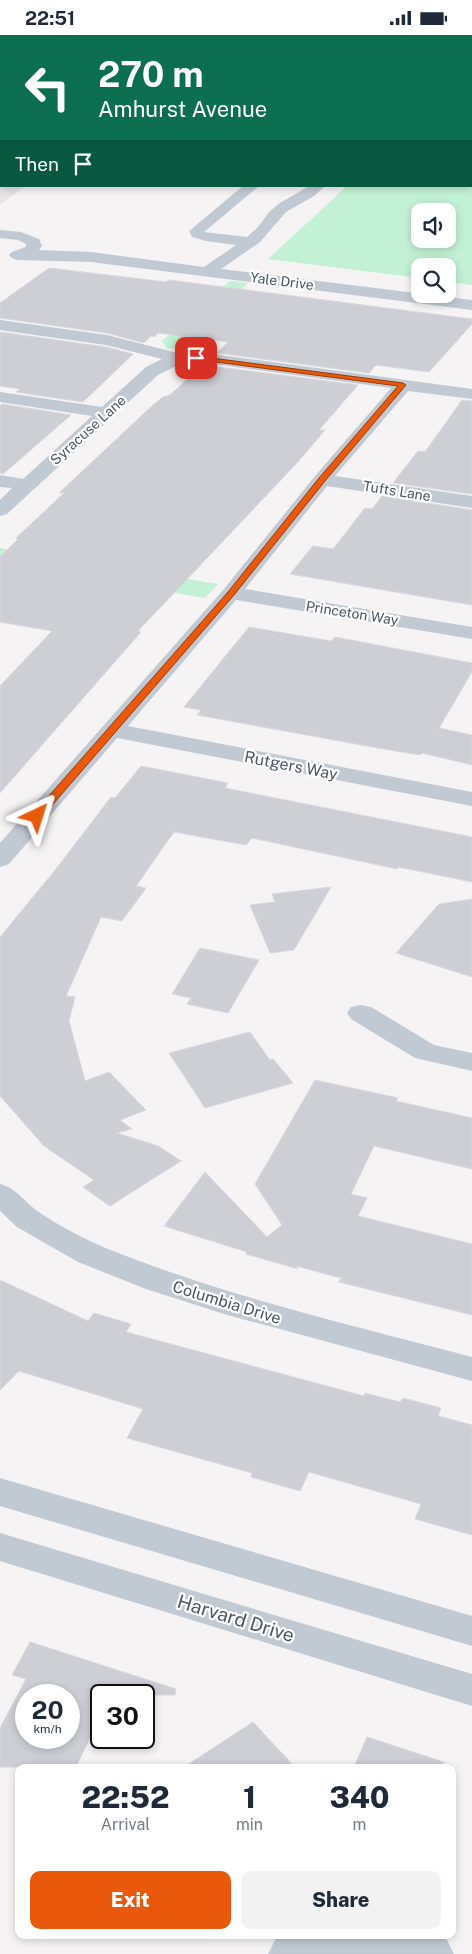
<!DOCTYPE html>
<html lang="en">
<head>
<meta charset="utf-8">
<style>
  :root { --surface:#fff; --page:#f2f2f3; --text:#1f2937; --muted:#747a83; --accent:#ea580c }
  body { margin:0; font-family:"Public Sans",sans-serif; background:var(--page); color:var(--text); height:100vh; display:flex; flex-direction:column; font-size:19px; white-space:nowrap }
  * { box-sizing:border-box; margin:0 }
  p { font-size:16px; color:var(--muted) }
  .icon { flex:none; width:28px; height:28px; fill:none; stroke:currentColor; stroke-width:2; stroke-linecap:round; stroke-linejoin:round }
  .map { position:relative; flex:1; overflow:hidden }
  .panel { position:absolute; left:15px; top:1729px; width:441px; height:175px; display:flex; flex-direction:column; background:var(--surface); border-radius:10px; box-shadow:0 2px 8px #0003 }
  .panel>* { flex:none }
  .banner { position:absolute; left:0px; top:0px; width:472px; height:152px; box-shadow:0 2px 8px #0003; background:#0b6e4f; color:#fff; overflow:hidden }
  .controls { position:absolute; left:411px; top:168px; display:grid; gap:10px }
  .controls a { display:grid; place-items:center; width:45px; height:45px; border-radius:10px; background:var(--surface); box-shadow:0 2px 8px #0003; font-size:25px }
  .speed { position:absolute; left:15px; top:1649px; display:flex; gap:10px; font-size:25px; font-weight:700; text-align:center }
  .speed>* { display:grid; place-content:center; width:65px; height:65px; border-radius:50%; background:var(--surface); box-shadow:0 2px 8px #0003; line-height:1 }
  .speed small { font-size:12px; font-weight:400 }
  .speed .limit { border:2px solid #111; border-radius:8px; background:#fff; color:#111 }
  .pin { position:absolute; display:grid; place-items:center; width:42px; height:42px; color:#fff; margin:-21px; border-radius:10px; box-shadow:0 2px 8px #0006 }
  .me { position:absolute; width:55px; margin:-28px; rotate:41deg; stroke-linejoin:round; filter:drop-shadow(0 0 4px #0008) }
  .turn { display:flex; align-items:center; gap:18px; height:105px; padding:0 15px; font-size:22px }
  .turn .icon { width:65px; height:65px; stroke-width:2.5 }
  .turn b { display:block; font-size:35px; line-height:42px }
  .then { display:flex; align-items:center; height:48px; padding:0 15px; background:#0003; gap:10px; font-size:19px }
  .eta { display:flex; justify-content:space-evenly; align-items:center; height:85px; text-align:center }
  .eta b { font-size:30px; font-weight:800; line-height:35px }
  .primary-button { display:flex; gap:10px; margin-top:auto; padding:10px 15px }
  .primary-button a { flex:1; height:58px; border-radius:10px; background:var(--accent); color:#fff; font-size:20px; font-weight:800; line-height:58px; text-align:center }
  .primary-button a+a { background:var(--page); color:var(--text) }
  .status { display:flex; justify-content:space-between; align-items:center; height:35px; padding:0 25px; background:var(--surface); direction:ltr }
  .status svg { height:14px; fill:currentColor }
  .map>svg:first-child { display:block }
</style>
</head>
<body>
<div class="status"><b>22:51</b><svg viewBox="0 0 49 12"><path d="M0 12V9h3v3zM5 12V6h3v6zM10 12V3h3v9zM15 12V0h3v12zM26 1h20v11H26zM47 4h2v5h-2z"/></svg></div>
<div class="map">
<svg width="472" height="1919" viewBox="0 0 472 1919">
  <rect width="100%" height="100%" fill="#f5f3f3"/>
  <path fill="#e6e4e5" d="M 0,49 L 1,151 L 26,151 L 0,170 Z"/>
  <path fill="#c3f1d5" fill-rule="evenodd" d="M 472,38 L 472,250 L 448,247 L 448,231 L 420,231 L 420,243 L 268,224 L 347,151 L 471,151 ZM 420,176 L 448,176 L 448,204 L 420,204 Z
    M 230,246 L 248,248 L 180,310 L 181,312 L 167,314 L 162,306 Z
    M 0,513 L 218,549 L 205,563 L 0,529 Z"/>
  <path fill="#cdcfd5" stroke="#d7d9de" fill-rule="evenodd" d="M 49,233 L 166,247 L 169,245 L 472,284 L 472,289 L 429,337 L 376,330 L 369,338 L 217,318 L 228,307 L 158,298 L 154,302 L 151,301 L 144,308 L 107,298 L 0,283 L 0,268 Z
    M 0,297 L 106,312 L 133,319 L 83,367 L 16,357 L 20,354 L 0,351 Z
    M 203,330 L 358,350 L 319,395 L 325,395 L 296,429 L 138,596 L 141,597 L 0,758 L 0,651 L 52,596 L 0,587 L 0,522 L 18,504 L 16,503 L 64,458 L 59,458 L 154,369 L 163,362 L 170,360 Z
    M 462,365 L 472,366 L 472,459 L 393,448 L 418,416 L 425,417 Z
    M 2,369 L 71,380 L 3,439 L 0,438 L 0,371 Z
    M 382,461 L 472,475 L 472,570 L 290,539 L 313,511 L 333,514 L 365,473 L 372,474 Z
    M 249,592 L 331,606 L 335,602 L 472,628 L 472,637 L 439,693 L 472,700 L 472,730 L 422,718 L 420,720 L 378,713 L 197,680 L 201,675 L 184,672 Z
    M 141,731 L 228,748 L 225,753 L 472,802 L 472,847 L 398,832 L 397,834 L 252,803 L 246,810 L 174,797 L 136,851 L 146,853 L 122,886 L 101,882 L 66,961 L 75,962 L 69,986 L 85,1046 L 109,1037 L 146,1075 L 120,1085 L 132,1094 L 117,1098 L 158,1111 L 181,1126 L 110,1171 L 83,1152 L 94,1145 L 44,1111 L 0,1061 L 0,902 L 56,834 L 111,762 L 115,763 Z
    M 331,852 L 294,915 L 270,918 L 250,870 L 275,867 L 272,859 Z
    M 472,864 L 472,942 L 396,918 L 439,869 Z
    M 200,913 L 259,925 L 228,978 L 187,969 L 191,963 L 172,959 Z
    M 250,997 L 270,1025 L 273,1024 L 293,1048 L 205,1073 L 169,1018 Z
    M 315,1045 L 398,1063 L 396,1066 L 472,1083 L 472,1134 L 374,1111 L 351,1159 L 367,1163 L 358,1181 L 472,1209 L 472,1280 L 339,1247 L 341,1243 L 296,1231 L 298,1234 L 246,1219 L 247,1217 L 164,1191 L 205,1137 L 267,1202 L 282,1190 L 255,1149 Z
    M 0,1245 L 88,1286 L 94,1278 L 131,1289 L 126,1297 L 364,1361 L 365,1358 L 400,1367 L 403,1363 L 441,1373 L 438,1381 L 472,1390 L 472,1500 L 415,1484 L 421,1469 L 309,1437 L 300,1456 L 251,1442 L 252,1438 L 127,1403 L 143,1374 L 19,1336 L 0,1355 Z
    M 30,1607 L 176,1654 L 175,1660 L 101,1660 L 101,1680 L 76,1732 L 0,1732 L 0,1693 L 26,1644 L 12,1640 ZM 26,1660 L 69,1660 L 69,1702 L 26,1702 Z
    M 253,1687 L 295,1732 L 184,1732 Z
    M 367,1702 L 444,1727 L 443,1732 L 354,1732 Z"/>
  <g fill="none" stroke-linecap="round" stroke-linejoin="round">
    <path fill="#c1cad2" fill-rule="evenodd" d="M 243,151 L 259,151 L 204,197 L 247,202 L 258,192 L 270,176 L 280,168 L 309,151 L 325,151 L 314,161 L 286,177 L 260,207 L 221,234 L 472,265 L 472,275 L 91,227 L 17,225 L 12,223 L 9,220 L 12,217 L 26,212 L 26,209 L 18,205 L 0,203 L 0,195 L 21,197 L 39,204 L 42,211 L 39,215 L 91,217 L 204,232 L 236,210 L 206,206 L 192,202 L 189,196 Z
      M 0,285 L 107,300 L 185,320 L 205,318 L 472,354 L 472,364 L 408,356 L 335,441 L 472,461 L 472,473 L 327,451 L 245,554 L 472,592 L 472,604 L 236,565 L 128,691 L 472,757 L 472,771 L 117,703 L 9,829 L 0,832 L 0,808 L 224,554 L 315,441 L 391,353 L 205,328 L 174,332 L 158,340 L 7,479 L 0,481 L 0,465 L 12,453 L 0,452 L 0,440 L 23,444 L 92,381 L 0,367 L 0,357 L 102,372 L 146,332 L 162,324 L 106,310 L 0,295 Z
      M 361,970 L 371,972 L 434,1010 L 472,1018 L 472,1036 L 415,1023 L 351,984 L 347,978 L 351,972 Z
      M 0,1149 C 18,1154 24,1167 39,1177 C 57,1190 92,1208 113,1216 C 229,1262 351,1290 472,1322 L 472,1346 L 224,1279 L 146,1254 L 78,1227 L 17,1192 L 0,1176 Z
      M 0,1443 L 472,1581 L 472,1611 L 0,1471 Z
      M 0,1498 L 472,1639 L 472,1671 L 0,1526 Z
      M 280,1900 L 435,1900 L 447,1905 L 454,1919 L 268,1919 L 275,1905 Z"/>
  </g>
  <path fill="#ea580c" stroke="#983908" d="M 196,321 L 403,348 L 406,350 L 325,446 L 234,560 L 41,783 L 33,783 L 33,779 L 228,557 L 319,443 L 398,351 L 193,324 L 192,323 Z"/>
  <g text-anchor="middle" stroke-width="4.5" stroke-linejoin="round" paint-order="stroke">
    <g font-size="14" fill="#4a5661" stroke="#fff">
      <text transform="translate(282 246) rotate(7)" y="5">Yale Drive</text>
      <text transform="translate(88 395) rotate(-42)" y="5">Syracuse Lane</text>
      <text transform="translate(397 456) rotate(9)" y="5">Tufts Lane</text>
      <text transform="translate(352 578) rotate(9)" y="5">Princeton Way</text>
    </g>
    <g font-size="16" fill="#4a5661" stroke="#fff">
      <text transform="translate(291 730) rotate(11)" y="6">Rutgers Way</text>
      <text transform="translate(227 1267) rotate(17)" y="6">Columbia Drive</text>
    </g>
    <g font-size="19" fill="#4a5661" stroke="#fff">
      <text transform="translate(236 1583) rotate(17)" y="7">Harvard Drive</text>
    </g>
  </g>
</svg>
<div class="controls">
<a><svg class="icon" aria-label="sound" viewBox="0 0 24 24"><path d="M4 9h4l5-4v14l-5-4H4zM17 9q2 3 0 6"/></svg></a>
<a><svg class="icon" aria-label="search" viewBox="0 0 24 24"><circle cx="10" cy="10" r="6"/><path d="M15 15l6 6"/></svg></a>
</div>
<div class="speed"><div>20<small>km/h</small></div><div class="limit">30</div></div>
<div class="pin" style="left:196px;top:323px;background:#d93025"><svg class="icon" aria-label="arrive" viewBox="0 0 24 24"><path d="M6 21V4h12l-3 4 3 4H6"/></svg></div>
<svg class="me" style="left:37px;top:781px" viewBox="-20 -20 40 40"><path d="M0-17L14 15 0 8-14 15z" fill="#ea580c" stroke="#fff" stroke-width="4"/></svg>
<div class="banner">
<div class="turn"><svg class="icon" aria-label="left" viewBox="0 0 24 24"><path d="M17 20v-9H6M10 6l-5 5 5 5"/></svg><div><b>270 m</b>Amhurst Avenue</div></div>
<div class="then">Then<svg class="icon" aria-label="arrive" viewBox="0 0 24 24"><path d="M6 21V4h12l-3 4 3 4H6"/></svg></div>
</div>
<section class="panel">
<div class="eta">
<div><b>22:52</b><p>Arrival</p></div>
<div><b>1</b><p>min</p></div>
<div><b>340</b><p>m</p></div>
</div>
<div class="primary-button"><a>Exit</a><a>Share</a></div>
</section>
</div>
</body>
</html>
